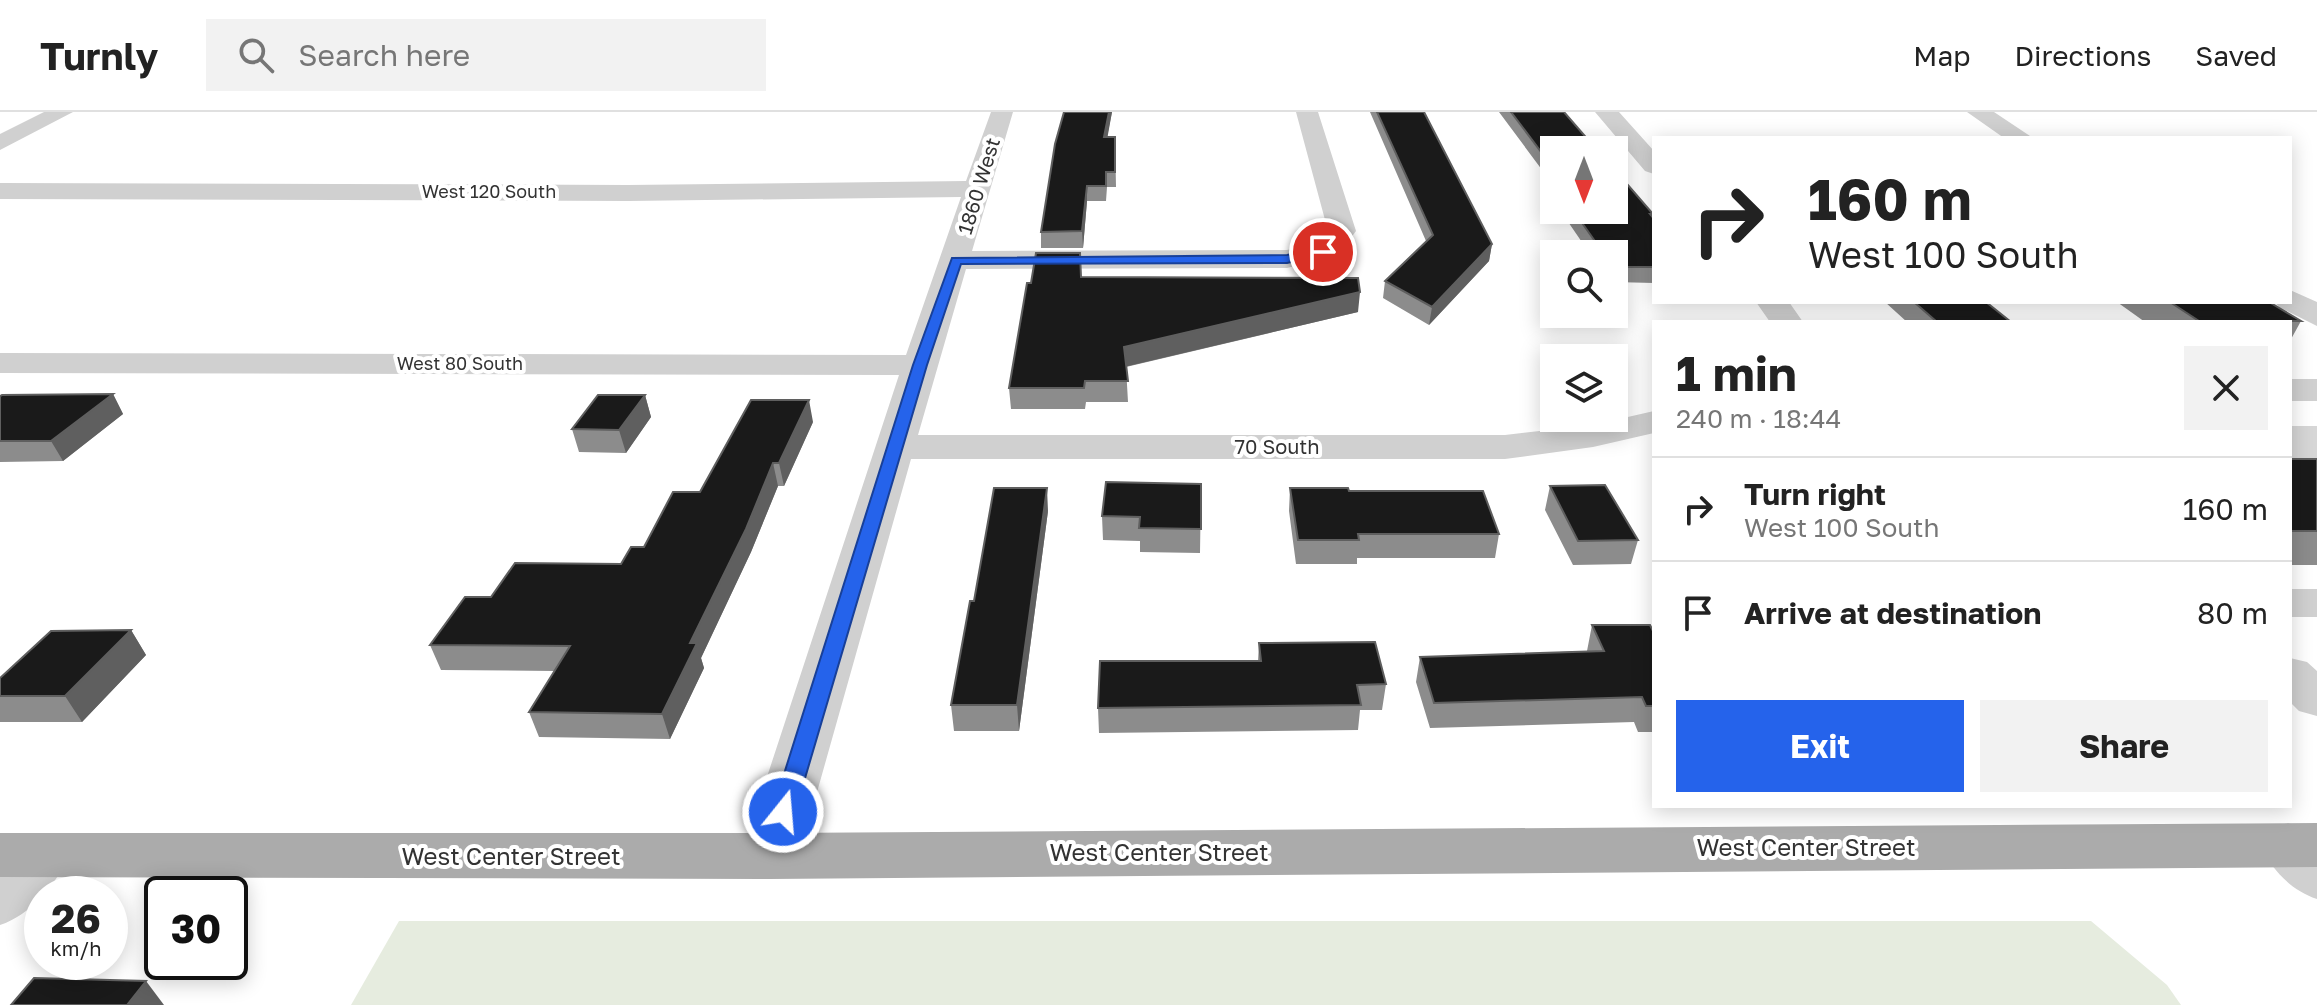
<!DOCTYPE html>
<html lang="en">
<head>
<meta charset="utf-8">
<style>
  :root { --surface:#fff; --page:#f2f2f2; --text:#222; --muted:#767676; --line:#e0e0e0; --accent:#2563eb }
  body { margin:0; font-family:"Golos Text",sans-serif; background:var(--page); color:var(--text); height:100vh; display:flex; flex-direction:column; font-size:30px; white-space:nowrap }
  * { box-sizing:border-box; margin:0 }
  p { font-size:26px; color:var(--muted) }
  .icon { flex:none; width:44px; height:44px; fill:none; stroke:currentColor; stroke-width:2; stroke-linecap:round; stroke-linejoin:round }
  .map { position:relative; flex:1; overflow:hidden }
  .side { position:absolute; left:1652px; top:208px; width:640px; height:488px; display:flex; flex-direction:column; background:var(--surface); border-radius:0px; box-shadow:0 4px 20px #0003 }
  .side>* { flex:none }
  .top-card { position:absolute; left:1652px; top:24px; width:640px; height:168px; border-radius:0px; box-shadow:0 4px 20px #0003; background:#fff; color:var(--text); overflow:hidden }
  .needle { width:52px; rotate:180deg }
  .controls { position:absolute; left:1540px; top:24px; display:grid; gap:16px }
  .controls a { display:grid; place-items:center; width:88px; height:88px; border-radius:0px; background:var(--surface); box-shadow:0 4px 20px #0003; font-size:40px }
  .speed { position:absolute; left:24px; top:764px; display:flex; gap:16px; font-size:40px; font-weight:700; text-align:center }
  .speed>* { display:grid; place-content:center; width:104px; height:104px; border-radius:50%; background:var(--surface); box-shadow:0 4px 20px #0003; line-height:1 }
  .speed small { font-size:20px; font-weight:400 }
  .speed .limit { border:4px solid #111; border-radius:12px; background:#fff; color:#111 }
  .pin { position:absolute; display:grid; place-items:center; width:68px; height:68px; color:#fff; margin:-34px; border:4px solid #fff; border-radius:50%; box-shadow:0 2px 8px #0007 }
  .me { position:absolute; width:88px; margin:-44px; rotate:17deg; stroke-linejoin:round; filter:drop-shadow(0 0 6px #0008) }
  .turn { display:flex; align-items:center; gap:28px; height:168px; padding:0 24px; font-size:36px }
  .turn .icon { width:104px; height:104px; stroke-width:2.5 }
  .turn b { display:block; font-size:56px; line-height:68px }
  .round { display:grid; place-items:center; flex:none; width:84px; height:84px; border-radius:0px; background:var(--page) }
  .headline { display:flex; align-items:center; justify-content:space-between; height:136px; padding:0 24px }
  h1 { font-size:48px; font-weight:700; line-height:60px }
  .button { display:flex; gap:16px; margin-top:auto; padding:16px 24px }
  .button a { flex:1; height:92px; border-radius:0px; background:var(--accent); color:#fff; font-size:32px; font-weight:700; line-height:92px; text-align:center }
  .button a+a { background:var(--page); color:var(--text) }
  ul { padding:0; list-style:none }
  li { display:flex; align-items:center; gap:24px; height:104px; padding:0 24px; border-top:2px solid var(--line) }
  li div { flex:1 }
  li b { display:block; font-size:30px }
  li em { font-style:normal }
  header { display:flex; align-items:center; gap:48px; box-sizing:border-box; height:112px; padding:0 40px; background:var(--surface); border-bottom:2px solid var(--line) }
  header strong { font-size:38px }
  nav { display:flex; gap:44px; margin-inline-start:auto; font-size:28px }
  .search { width:560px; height:72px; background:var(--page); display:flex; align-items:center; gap:20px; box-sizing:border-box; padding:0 28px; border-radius:0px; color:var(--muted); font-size:30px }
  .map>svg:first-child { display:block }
</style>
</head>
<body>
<header>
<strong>Turnly</strong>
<div class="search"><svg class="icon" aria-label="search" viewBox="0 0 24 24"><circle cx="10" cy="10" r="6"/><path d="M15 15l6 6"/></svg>Search here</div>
<nav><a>Map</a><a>Directions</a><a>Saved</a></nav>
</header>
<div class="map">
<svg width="2317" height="893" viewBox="0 0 2317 893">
  <rect width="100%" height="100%" fill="#fff"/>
  <path fill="#e6ecdf" d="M 399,809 L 2091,809 L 2167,873 L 2181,893 L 351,893 Z"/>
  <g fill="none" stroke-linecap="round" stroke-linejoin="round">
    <path stroke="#d6d6d6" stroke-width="34" stroke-dasharray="34 17" stroke-linecap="butt" d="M 2290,331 L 2317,331"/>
    <path fill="#d0d0d0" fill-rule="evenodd" d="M 44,0 L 73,0 L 0,38 L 0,22 Z
      M 991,0 L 1013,0 L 972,139 L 1287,138 L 1317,131 L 1328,119 L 1296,0 L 1318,0 L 1356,119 L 1338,143 L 1287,156 L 966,157 L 918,323 L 1505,323 L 1593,313 L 1654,299 L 1654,321 L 1593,335 L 1505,347 L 911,347 L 799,744 L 791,760 L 770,767 L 749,760 L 741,744 L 899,263 L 0,261 L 0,241 L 906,243 L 961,85 L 628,89 L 0,87 L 0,71 L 628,73 L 966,69 Z
      M 1595,0 L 1619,0 L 1654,39 L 1654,62 L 1645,59 Z
      M 1967,0 L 1994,0 L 2033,26 L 2004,26 Z
      M 2290,178 L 2317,190 L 2317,214 L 2279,195 L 2275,190 L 2290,190 Z
      M 1756,190 L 1789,190 L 1803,210 L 1770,210 Z
      M 2290,267 L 2317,267 L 2317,289 L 2290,289 Z
      M 2290,477 L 2317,477 L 2317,505 L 2290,505 Z
      M 2290,546 L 2307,550 L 2317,559 L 2317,604 L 2299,599 L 2290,590 Z
      M 2288,711 L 2308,717 L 2317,726 L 2317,787 C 2290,778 2273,758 2259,733 L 2268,717 Z
      M 42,721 L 63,727 L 71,743 C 55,772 31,803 0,813 L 0,750 L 21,727 Z"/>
    <path fill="#ababab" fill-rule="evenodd" d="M 2317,711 L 2317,755 L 770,767 L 0,765 L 0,721 L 770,721 Z"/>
  </g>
  <path fill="#8c8c8c" d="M 1064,0 L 1112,0 L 1107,25 L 1115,25 L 1116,75 L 1107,75 L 1106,89 L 1087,89 L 1083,136 L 1041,136 L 1041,120 Z
    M 1370,0 L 1424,0 L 1492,132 L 1489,149 L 1429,213 L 1383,186 L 1385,169 L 1426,129 Z
    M 1499,0 L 1564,0 L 1554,38 L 1554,74 Z
    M 1560,98 L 1614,98 L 1653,102 L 1654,171 L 1614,170 L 1614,142 L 1590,142 Z
    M 1081,165 L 1358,200 L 1126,255 L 1128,290 L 1086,290 L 1085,297 L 1011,297 L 1009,276 Z
    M 1885,190 L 1986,190 L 2011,210 L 1907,210 Z
    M 2117,190 L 2269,190 L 2301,209 L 2290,229 L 2290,210 L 2145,210 Z
    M 113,282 L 123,302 L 63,349 L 0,350 L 0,284 Z
    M 645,283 L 651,305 L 626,341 L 579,340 L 572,317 Z
    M 813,310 L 784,374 L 778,374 L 751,440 L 701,546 L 704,556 L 670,627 L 539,625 L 529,600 L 555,559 L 441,558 L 430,533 L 491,485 L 621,452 L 644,435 L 700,380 Z
    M 2290,347 L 2317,347 L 2317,453 L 2290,453 Z
    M 1201,372 L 1200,441 L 1140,440 L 1140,429 L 1103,428 L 1102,404 Z
    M 1550,374 L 1638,428 L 1631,452 L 1573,453 L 1545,398 Z
    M 1290,376 L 1349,379 L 1499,422 L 1495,446 L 1357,446 L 1357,452 L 1296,452 L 1289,399 Z
    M 1048,399 L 1019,619 L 954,619 L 951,593 L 974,489 Z
    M 1592,513 L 1654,521 L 1654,620 L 1638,620 L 1634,610 L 1430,616 L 1416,570 L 1420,545 L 1587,539 Z
    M 131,518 L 146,543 L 82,610 L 0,610 L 0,566 Z
    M 1259,531 L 1386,572 L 1382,598 L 1360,598 L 1358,618 L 1099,621 L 1098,596 L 1258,549 Z"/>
  <path fill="#5f5f5f" d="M 1109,0 L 1112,0 L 1105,39 L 1104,25 Z
    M 1087,74 L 1087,89 L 1083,136 L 1082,119 Z
    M 1492,132 L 1489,149 L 1429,213 L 1432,195 Z
    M 1360,180 L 1358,200 L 1124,255 L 1124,235 Z
    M 113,282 L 123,302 L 63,349 L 51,329 Z
    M 645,283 L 651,305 L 626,341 L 619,318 Z
    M 809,288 L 813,310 L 784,374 L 779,351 Z
    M 773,351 L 778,374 L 751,440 L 701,546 L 704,556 L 670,627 L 662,602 L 690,531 Z
    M 1047,376 L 1048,399 L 1019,619 L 1017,593 Z
    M 131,518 L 146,543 L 82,610 L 65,584 Z
    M 146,869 L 164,893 L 127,893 Z"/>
  <path fill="#1a1a1a" stroke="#5f5f5f" stroke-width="2" d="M 1064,0 L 1109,0 L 1104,25 L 1115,25 L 1115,60 L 1106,60 L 1106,74 L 1087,74 L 1082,119 L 1041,120 L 1055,32 Z
    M 1377,0 L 1424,0 L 1492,132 L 1432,195 L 1385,169 L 1433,123 Z
    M 1511,0 L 1564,0 L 1597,38 L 1554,38 L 1554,57 Z
    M 1614,57 L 1653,102 L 1650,102 L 1654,107 L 1654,155 L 1614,155 L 1614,142 L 1604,142 L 1573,98 L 1614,98 Z
    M 1036,141 L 1080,141 L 1081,165 L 1358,166 L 1360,180 L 1124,235 L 1128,269 L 1085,269 L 1084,276 L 1009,276 L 1027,171 L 1031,171 Z
    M 1914,190 L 1986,190 L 2011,210 L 1937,210 Z
    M 2170,190 L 2269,190 L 2301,209 L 2199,209 Z
    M 113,282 L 51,329 L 0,329 L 0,284 L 2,283 Z
    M 598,283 L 645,283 L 619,318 L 572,317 Z
    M 751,288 L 809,288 L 779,351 L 773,351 L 746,417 L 690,531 L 697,531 L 662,602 L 529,600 L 570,534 L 430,533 L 465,485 L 491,485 L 515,451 L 621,452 L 631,435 L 644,435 L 673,380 L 700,380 Z
    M 2290,347 L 2317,347 L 2317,419 L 2290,419 Z
    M 1106,370 L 1201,372 L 1201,417 L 1139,416 L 1140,405 L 1102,404 Z
    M 1605,373 L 1638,428 L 1578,429 L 1550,374 Z
    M 994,376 L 1047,376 L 1017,593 L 951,593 L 970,489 L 974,489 Z
    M 1290,376 L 1348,376 L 1349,379 L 1483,379 L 1499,422 L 1358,422 L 1359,428 L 1298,428 Z
    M 1592,513 L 1650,513 L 1654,521 L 1654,594 L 1646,594 L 1642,585 L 1434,591 L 1420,545 L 1604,539 Z
    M 131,518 L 65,584 L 0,584 L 0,566 L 51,519 Z
    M 1375,530 L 1386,572 L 1357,573 L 1361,593 L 1098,596 L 1100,549 L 1261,549 L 1259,531 Z
    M 34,866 L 146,869 L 127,893 L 11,893 Z"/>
  <path fill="#2563eb" stroke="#184099" stroke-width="2" d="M 1323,136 L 1327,137 L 1327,142 L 1287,151 L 961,152 L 927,253 L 795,700 L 791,706 L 775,706 L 772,700 L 913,253 L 952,146 L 1287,143 Z"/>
  <g text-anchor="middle" stroke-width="8" stroke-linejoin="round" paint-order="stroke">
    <g font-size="18" fill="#333" stroke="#fff">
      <text x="489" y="86">West 120 South</text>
      <text x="460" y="258">West 80 South</text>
    </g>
    <g font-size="20" fill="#333" stroke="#fff">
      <text transform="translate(979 74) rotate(-73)" y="7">1860 West</text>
      <text x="1277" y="342">70 South</text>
    </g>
    <g font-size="24" fill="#333" stroke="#fff">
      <text x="1806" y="744">West Center Street</text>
      <text x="1159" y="749">West Center Street</text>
      <text x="511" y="753">West Center Street</text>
    </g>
  </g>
</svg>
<div class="controls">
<a><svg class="needle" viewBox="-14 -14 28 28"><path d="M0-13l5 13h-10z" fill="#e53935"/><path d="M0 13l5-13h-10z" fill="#767676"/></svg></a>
<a><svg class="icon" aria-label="search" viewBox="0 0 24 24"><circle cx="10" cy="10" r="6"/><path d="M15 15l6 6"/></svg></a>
<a><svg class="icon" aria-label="layers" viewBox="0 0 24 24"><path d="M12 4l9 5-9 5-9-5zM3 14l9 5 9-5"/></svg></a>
</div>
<div class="speed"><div>26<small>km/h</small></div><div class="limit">30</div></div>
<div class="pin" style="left:1323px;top:140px;background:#d93025"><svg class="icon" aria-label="arrive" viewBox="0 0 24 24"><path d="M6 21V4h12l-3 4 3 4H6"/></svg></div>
<svg class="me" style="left:783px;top:700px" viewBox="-20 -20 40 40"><circle r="17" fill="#2563eb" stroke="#fff" stroke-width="3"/><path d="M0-11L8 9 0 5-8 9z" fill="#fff"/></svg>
<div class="top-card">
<div class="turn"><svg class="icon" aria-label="right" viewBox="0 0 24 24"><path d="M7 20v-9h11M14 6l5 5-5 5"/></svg><div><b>160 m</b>West 100 South</div></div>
</div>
<section class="side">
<div class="headline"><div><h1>1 min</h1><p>240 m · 18:44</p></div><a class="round"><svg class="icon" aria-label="close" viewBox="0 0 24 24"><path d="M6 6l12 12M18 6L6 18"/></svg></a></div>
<ul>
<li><svg class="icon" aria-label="right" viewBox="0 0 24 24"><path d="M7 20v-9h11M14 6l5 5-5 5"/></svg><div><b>Turn right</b><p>West 100 South</p></div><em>160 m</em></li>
<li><svg class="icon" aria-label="arrive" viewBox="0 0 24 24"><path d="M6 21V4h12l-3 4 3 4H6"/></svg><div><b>Arrive at destination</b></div><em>80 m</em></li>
</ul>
<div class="button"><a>Exit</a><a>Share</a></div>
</section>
</div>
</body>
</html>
